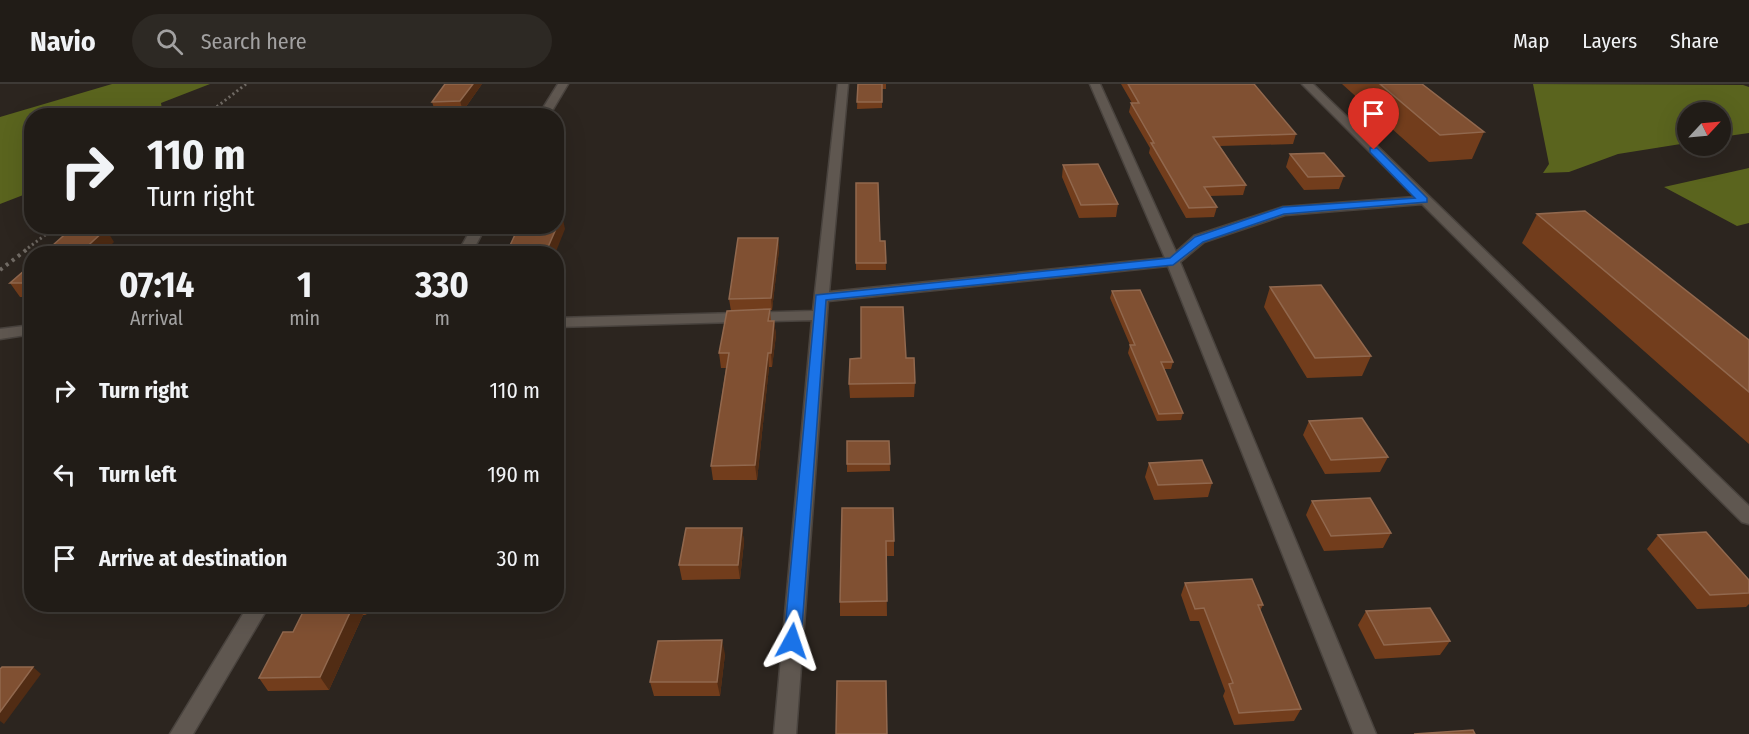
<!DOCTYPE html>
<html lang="en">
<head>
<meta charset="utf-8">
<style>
  :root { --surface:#211c17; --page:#2d2924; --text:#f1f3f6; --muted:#a2a1a1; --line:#3e3a36 }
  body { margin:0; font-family:"Fira Sans Condensed",sans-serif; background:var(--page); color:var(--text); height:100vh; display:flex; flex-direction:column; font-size:22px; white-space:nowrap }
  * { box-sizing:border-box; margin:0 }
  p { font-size:20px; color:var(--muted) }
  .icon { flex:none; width:33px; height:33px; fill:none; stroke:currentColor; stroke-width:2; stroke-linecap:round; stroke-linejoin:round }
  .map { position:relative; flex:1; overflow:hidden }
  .drawer { position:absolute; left:24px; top:162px; width:540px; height:366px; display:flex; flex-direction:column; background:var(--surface); border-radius:24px; box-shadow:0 6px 24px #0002,0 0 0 2px var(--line) }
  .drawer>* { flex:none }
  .guide { position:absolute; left:24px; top:24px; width:540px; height:126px; border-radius:24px; box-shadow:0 6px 24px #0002,0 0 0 2px var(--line); background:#211c17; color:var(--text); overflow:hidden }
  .needle { width:39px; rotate:64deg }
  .tools { position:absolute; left:1677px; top:18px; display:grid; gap:12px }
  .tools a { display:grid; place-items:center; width:54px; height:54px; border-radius:50%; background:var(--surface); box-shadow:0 6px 24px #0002,0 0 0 2px var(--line); font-size:30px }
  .pin { position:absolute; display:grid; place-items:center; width:51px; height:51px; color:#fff; margin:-62px -26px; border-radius:50% 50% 50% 0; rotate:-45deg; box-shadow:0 0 6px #0007 }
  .pin .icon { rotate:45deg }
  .me { position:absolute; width:66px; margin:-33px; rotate:5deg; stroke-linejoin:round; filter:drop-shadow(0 0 4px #0008) }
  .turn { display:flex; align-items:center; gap:21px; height:126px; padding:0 24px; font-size:27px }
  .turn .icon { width:78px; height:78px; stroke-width:2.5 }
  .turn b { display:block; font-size:42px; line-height:51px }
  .eta { display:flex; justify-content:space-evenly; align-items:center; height:102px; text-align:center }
  .eta b { font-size:36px; font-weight:700; line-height:42px }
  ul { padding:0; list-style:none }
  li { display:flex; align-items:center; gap:18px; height:84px; padding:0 24px }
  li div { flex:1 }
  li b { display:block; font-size:22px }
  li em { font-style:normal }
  header { display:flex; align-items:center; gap:36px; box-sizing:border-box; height:84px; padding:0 30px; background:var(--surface); border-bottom:2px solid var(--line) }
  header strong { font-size:28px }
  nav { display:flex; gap:33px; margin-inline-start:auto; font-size:21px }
  .search { width:420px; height:54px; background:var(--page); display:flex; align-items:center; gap:15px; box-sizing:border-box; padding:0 21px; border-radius:33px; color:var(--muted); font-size:22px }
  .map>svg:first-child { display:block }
</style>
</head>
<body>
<header>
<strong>Navio</strong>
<div class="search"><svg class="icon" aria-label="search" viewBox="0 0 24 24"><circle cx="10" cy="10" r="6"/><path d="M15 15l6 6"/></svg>Search here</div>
<nav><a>Map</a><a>Layers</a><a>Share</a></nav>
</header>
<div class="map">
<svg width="1749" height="650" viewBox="0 0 1749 650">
  <rect width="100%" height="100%" fill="#2c251f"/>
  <path fill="#5a641e" d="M 112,0 L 210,0 L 161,19 L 163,31 L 32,32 L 31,108 L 0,120 L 0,33 Z
    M 1533,0 L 1743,1 L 1749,3 L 1749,49 L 1721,53 L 1720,28 L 1688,28 L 1687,59 L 1618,70 L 1569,88 L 1543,89 L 1549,80 Z
    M 1749,84 L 1749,139 L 1737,142 L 1664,103 Z"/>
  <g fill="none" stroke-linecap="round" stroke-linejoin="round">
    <g stroke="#49433e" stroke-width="3">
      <path id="minor" d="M 838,0 L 848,0 L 829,208 L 1165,174 L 1090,0 L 1100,0 L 1176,168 L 1194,152 L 1283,123 L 1415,113 L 1302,0 L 1313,0 L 1749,422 L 1749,440 L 1742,438 L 1422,120 L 1285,131 L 1204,158 L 1180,178 L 1376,650 L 1354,650 L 1168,182 L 828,217 L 796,650 L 774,650 L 812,236 L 556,243 L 556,234 L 813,227 Z
        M 32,241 L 32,250 L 0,255 L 0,245 Z"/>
    </g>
    <g stroke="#49433e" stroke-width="3">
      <path id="tertiary" d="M 558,0 L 568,0 L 549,32 L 538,32 Z
        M 473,142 L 486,142 L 471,170 L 457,170 Z
        M 249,520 L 270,520 L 193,650 L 170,650 Z"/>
    </g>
    <path stroke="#706a64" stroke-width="3" stroke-dasharray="2 3" stroke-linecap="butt" d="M 205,32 L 246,0
      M 28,164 L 57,142"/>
    <path stroke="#706a64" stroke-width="4" stroke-dasharray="3 4.5" stroke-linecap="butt" d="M 0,186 L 30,163"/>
    <use href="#minor" fill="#5f5750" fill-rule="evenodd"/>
    <use href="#tertiary" fill="#5f5750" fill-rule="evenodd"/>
  </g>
  <path fill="#723d1c" d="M 482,0 L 463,27 L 435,27 L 432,18 Z
    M 858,0 L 886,0 L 886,5 L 882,5 L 882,24 L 857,25 Z
    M 1121,0 L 1254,0 L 1296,50 L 1293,60 L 1220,62 L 1246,101 L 1243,111 L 1210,112 L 1217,123 L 1214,133 L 1186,134 L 1149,69 L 1150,64 L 1129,28 L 1131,19 L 1132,19 Z
    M 1342,0 L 1422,0 L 1484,48 L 1472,75 L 1429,78 Z
    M 1290,70 L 1344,92 L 1339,105 L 1304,106 L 1286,83 Z
    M 1063,81 L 1118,120 L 1116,133 L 1079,134 L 1062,93 Z
    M 856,99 L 880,157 L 885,157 L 886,186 L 856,186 Z
    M 1537,130 L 1749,256 L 1749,360 L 1522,159 Z
    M 778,154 L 779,166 L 772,226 L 770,226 L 771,237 L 774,237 L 776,251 L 772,283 L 769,283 L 757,396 L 713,396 L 711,382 L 726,284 L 721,284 L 719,269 L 731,227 L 729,215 Z
    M 32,180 L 32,213 L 20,213 L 10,199 Z
    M 1270,203 L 1371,272 L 1362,292 L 1307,294 L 1264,223 Z
    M 1112,207 L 1173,278 L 1171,285 L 1164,285 L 1183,329 L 1181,336 L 1157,337 L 1128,269 L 1130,261 L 1110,214 Z
    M 906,274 L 915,299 L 914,313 L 850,314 L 849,300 Z
    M 1309,337 L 1388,373 L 1380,388 L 1325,390 L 1303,351 Z
    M 847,357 L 889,357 L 890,387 L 847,388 Z
    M 1149,379 L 1212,399 L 1208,413 L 1154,416 L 1145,393 Z
    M 1312,417 L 1391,449 L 1383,464 L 1324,467 L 1306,431 Z
    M 842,424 L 894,457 L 894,472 L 886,472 L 887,532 L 840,532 L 840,518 Z
    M 742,444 L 744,458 L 740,495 L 682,496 L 679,481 Z
    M 1658,451 L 1749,496 L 1749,520 L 1746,523 L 1697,525 L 1647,465 Z
    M 1185,499 L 1263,521 L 1260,527 L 1301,625 L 1294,637 L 1234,641 L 1223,612 L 1225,607 L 1199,537 L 1190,537 L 1181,511 Z
    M 307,520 L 371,520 L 366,531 L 363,531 L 329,606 L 268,607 L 259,594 L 293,548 Z
    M 1366,527 L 1450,557 L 1440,571 L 1375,575 L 1358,541 Z
    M 725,570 L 720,612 L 654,612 L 650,598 Z"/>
  <path fill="#512c14" d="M 473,0 L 482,0 L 463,27 L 460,17 Z
    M 562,131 L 565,145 L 555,170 L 545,170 Z
    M 106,145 L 114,158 L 102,170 L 79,170 Z
    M 778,154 L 779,166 L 772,226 L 771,214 Z
    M 774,237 L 776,251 L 772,283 L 771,269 Z
    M 768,269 L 769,283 L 757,396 L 755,381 Z
    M 742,444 L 744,458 L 740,495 L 738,481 Z
    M 354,520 L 357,520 L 363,531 L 329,606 L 320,593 Z
    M 360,520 L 371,520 L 366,531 Z
    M 722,556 L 725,570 L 720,612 L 717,598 Z
    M 33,583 L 41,590 L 4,640 L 0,637 L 0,628 Z"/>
  <path fill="#805032" stroke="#91684e" stroke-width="1.5" d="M 445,0 L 473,0 L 460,17 L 432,18 Z
    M 858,0 L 882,0 L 882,18 L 857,18 Z
    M 1128,0 L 1254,0 L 1296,50 L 1213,53 L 1246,101 L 1204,103 L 1217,123 L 1189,124 L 1151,59 L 1154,59 L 1131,19 L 1139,19 Z
    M 1380,0 L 1422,0 L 1484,48 L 1440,51 Z
    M 1324,69 L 1344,92 L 1308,93 L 1290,70 Z
    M 1098,80 L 1118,120 L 1081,121 L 1063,81 Z
    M 856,99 L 878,99 L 880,157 L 885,157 L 886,179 L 856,179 Z
    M 1585,127 L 1749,256 L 1749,308 L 1537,130 Z
    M 556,131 L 562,131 L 545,170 L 506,170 L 519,142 L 556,142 Z
    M 71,145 L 106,145 L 79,170 L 43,170 Z
    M 738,154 L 778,154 L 771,214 L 729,215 Z
    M 32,180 L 32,199 L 10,199 Z
    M 1321,201 L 1371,272 L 1315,274 L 1270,203 Z
    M 1140,206 L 1173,278 L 1161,278 L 1183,329 L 1159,330 L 1130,261 L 1135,261 L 1112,207 Z
    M 861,223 L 903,223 L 906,274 L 914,274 L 915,299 L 849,300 L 850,275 L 861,274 Z
    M 770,225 L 768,237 L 774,237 L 771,269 L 768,269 L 755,381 L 711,382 L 729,269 L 719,269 L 727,227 Z
    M 1362,334 L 1388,373 L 1331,376 L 1309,337 Z
    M 847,357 L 889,357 L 890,380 L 847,380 Z
    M 1202,376 L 1212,399 L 1158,401 L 1149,379 Z
    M 1370,414 L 1391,449 L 1331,452 L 1312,417 Z
    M 842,424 L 893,424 L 894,457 L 886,457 L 887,517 L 840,518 Z
    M 686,444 L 742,444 L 738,481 L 679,481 Z
    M 1706,448 L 1749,496 L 1749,509 L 1710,511 L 1658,451 Z
    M 1252,495 L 1263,521 L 1258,521 L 1301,625 L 1239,629 L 1229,600 L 1233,599 L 1204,524 L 1195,525 L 1185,499 Z
    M 307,520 L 354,520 L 320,593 L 259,594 L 283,548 L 293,548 Z
    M 1430,524 L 1450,557 L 1384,561 L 1366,527 Z
    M 722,556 L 717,598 L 650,598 L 658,557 Z
    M 2,583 L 33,583 L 0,628 L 0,585 Z
    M 837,597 L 886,597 L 887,650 L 836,650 Z
    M 1473,646 L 1475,650 L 1414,650 Z"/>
  <path fill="#1a73e8" stroke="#114b97" stroke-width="1.5" d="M 1370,64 L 1377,64 L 1427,114 L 1427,118 L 1284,130 L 1203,158 L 1173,181 L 826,216 L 801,557 L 798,562 L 792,564 L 786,562 L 784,557 L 816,211 L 1170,174 L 1195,153 L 1283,123 L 1415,114 L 1370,68 Z"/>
</svg>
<div class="tools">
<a><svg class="needle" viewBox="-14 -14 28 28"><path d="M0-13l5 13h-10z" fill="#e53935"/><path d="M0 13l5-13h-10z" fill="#a2a1a1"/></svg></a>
</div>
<div class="pin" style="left:1374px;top:66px;background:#d93025"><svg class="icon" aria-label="arrive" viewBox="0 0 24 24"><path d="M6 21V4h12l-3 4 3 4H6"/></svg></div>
<svg class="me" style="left:792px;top:557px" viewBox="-20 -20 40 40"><path d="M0-17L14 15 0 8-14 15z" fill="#1a73e8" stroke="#fff" stroke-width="4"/></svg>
<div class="guide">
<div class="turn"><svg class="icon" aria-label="right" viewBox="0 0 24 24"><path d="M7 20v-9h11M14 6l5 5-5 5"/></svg><div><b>110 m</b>Turn right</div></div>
</div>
<section class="drawer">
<div class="eta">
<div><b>07:14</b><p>Arrival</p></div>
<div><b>1</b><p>min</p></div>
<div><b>330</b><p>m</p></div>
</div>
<ul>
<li><svg class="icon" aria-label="right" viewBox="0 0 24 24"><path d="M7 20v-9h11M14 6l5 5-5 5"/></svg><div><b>Turn right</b></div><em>110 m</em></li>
<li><svg class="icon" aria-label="left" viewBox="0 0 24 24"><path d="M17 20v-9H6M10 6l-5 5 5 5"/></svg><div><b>Turn left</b></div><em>190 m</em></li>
<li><svg class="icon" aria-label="arrive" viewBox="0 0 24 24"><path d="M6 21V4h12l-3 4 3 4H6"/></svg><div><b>Arrive at destination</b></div><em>30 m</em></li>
</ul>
</section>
</div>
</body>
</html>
